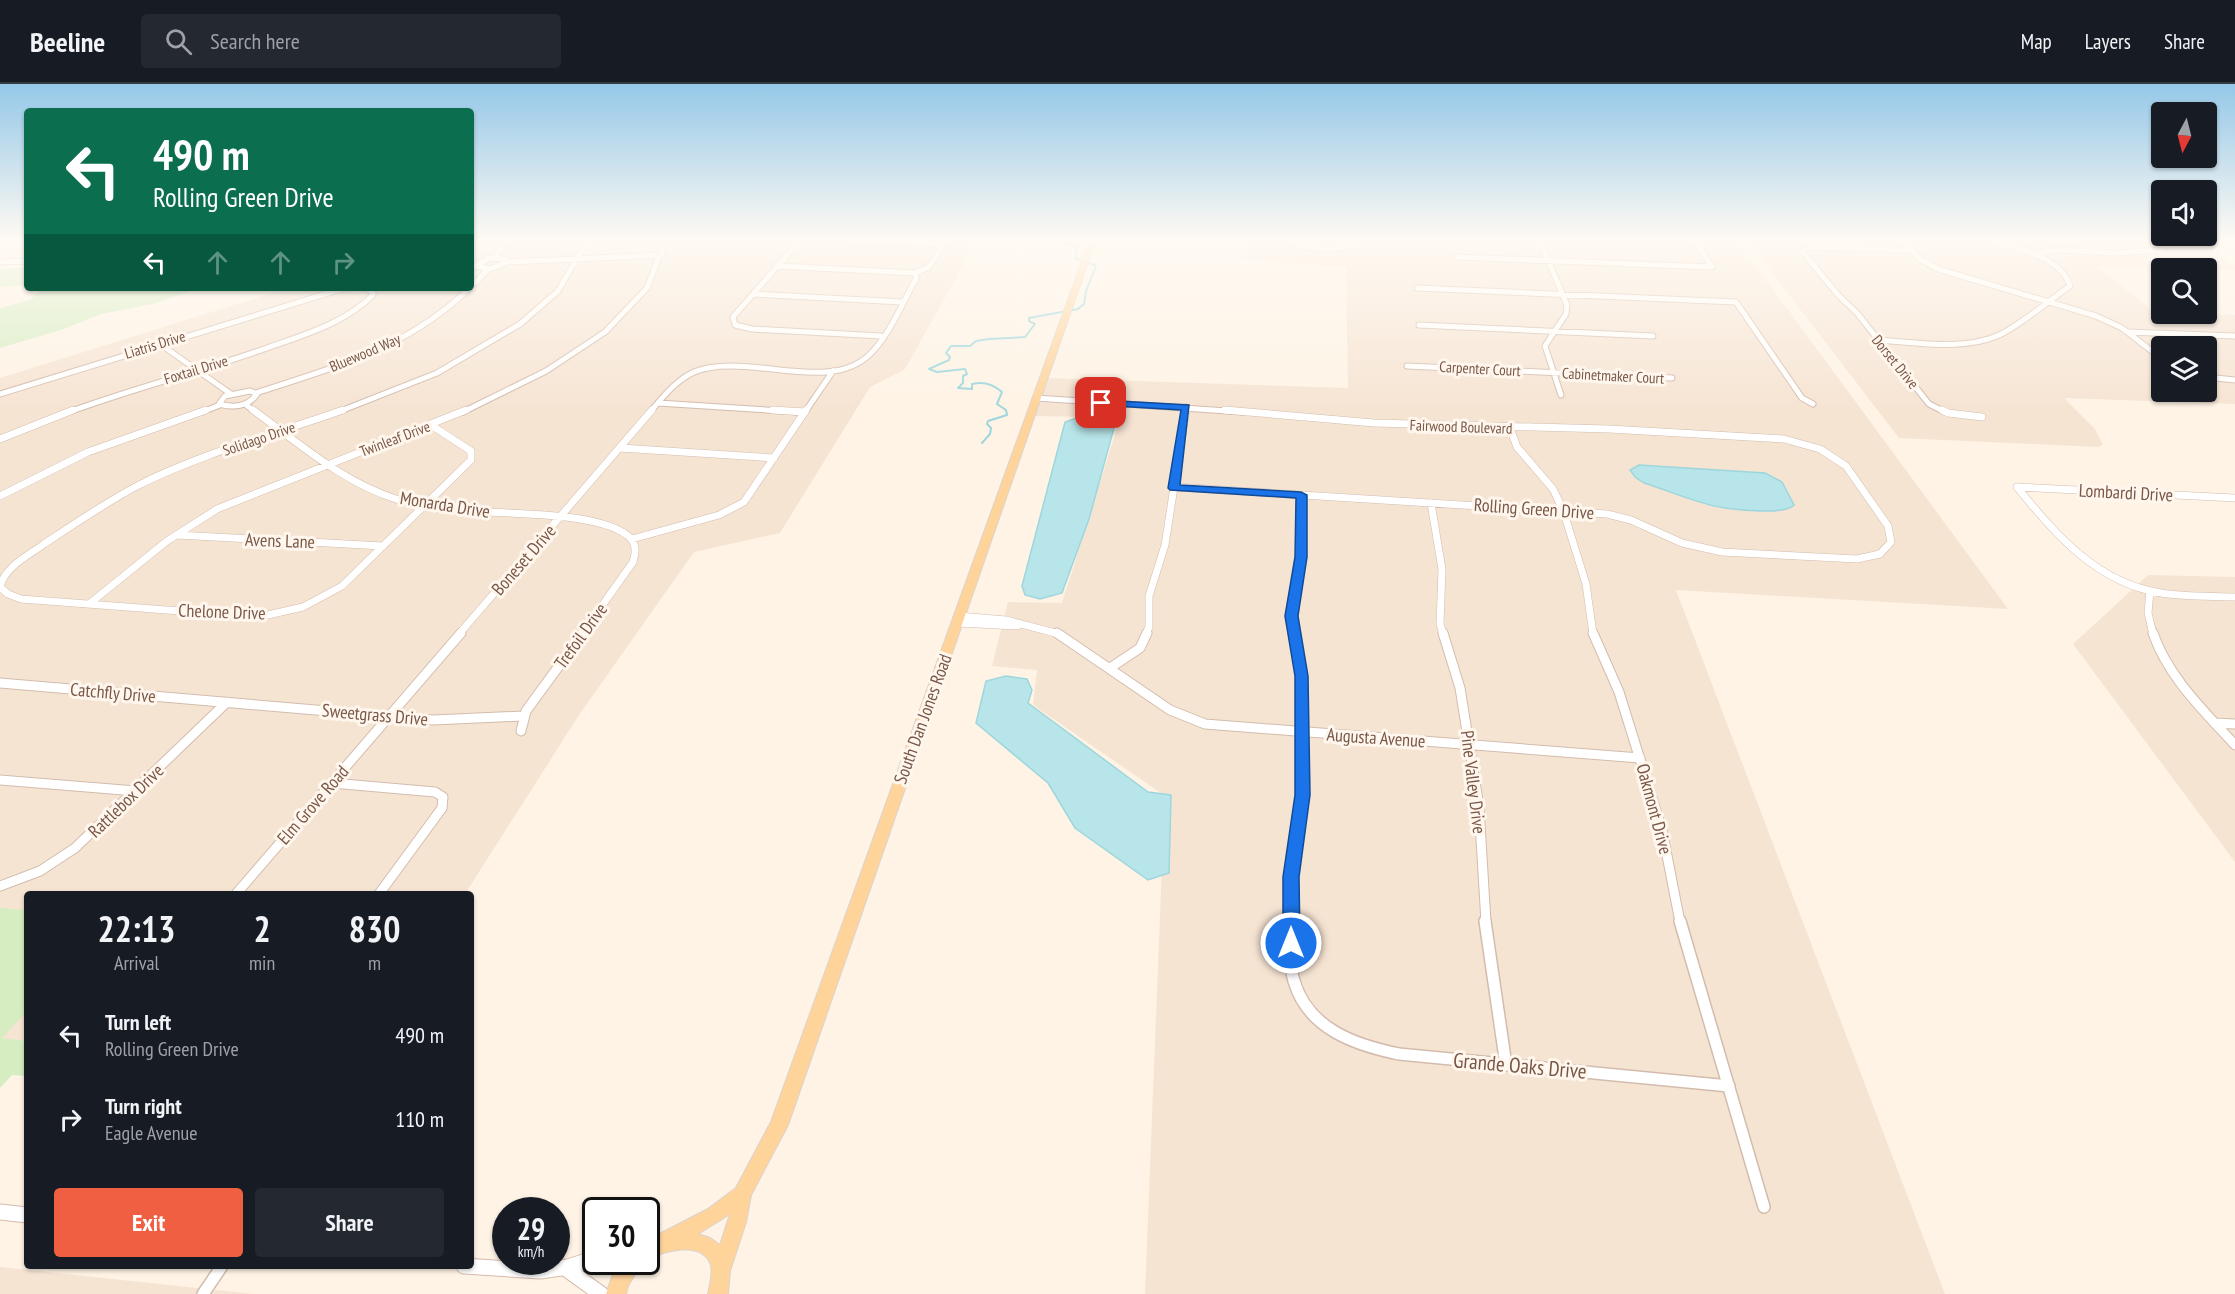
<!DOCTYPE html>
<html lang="en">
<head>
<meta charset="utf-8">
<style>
  :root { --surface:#171b24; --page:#242831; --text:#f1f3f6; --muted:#9ea1a6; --line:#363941; --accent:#f05f42 }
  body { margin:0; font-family:"PT Sans Narrow",sans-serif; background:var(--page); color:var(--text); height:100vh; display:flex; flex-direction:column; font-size:22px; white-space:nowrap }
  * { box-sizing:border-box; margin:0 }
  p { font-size:20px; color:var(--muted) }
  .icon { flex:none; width:33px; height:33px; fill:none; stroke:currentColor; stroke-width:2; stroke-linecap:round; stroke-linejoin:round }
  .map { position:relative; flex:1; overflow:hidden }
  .side { position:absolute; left:24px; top:807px; width:450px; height:378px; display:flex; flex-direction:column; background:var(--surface); border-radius:6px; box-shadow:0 2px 4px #0004 }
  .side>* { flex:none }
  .guide { position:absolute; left:24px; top:24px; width:450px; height:183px; border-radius:6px; box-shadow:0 2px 4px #0004; background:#0b6e4f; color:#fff; overflow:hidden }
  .needle { width:39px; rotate:187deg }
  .fabs { position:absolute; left:2151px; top:18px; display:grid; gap:12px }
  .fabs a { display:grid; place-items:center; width:66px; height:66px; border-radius:6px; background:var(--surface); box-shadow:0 2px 4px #0004; font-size:30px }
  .speed { position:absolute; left:492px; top:1113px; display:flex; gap:12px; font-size:30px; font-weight:700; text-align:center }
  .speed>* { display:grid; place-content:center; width:78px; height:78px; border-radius:50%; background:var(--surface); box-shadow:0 2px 4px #0004; line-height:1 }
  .speed small { font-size:15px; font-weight:400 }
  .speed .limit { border:3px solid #111; border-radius:9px; background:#fff; color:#111 }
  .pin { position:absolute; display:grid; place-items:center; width:51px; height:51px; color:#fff; margin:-26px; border-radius:12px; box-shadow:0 3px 9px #0006 }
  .me { position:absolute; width:66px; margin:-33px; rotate:0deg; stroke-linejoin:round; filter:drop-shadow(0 0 4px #0008) }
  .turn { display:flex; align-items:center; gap:21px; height:126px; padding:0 30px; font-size:27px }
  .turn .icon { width:78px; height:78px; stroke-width:2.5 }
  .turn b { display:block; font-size:42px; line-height:51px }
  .lanes { display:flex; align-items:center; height:57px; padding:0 30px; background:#0003; justify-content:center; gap:30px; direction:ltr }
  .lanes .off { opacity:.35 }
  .eta { display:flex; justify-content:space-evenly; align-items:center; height:102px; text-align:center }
  .eta b { font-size:36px; font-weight:700; line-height:42px }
  .cta { display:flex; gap:12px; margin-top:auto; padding:12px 30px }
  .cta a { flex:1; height:69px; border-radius:6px; background:var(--accent); color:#fff; font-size:24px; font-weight:700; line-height:69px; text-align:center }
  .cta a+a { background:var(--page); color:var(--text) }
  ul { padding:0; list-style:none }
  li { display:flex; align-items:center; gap:18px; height:84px; padding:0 30px }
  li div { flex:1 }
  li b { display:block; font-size:22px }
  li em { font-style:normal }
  header { display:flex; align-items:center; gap:36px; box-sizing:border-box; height:84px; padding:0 30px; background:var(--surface); border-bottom:2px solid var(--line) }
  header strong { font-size:28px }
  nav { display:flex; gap:33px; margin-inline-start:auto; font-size:21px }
  .search { width:420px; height:54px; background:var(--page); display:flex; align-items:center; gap:15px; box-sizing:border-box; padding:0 21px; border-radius:6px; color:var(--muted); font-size:22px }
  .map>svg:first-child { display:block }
</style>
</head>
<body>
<header>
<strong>Beeline</strong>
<div class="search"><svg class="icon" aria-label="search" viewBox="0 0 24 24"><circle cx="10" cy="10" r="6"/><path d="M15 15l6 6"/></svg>Search here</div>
<nav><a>Map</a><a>Layers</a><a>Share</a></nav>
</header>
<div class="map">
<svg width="2235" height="1210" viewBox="0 0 2235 1210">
  <rect width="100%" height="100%" fill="#fef3e5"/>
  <path fill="#f6e4d3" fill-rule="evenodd" d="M 471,155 L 978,155 L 905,285 L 870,303 L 780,449 L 694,468 L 579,631 L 465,810 L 27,810 L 27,831 L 0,828 L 0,294 L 289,204 L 471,204 Z
    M 1244,155 L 1736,155 L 2008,525 L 1676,506 L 1945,1210 L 1145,1210 L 1163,756 L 1171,716 L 1033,621 L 1037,586 L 992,582 L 1008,518 L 1062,519 L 1117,344 L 1112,336 L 1093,333 L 1034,332 L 1048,294 L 1348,304 L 1346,183 L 1241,175 Z
    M 1746,155 L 2194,155 L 2235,182 L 2235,186 L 2098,183 L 2154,228 L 2235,231 L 2235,320 L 2064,314 L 2095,345 L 2103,361 L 2098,363 L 1899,354 ZM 2162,262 L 2206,262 L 2206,308 L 2162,308 Z
    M 2148,491 L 2235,493 L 2235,778 L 2073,560 Z
    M 27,926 L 27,957 L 1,954 Z
    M 0,1183 L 253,1210 L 0,1210 Z"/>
  <path fill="#d6edc2" d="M 10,184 L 27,184 L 27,201 L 0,203 L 0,186 Z
    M 45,204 L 199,204 L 153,220 L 101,230 L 64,245 L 0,264 L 0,224 L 30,216 L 40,206 Z
    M 0,824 L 27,826 L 27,927 L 2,954 L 27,957 L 27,992 L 12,991 L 0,1004 Z"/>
  <path fill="#b8e5e9" stroke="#9dd6dc" stroke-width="1.5" d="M 1093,333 L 1112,336 L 1114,344 L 1089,435 L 1062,509 L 1040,515 L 1025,511 L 1022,502 L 1065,338 L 1077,334 Z
    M 1639,381 L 1765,389 L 1782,398 L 1794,421 C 1785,431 1739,426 1725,424 C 1698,420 1670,407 1644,399 L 1635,393 L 1630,386 Z
    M 1006,592 L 1027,595 L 1032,606 L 1028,619 L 1148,708 L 1171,711 L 1169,789 L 1148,796 L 1075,744 L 1048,699 L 976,639 L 986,597 Z"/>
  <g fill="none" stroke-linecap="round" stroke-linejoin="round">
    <path stroke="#9dd6dc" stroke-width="2" d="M 982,359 L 990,350 L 991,344 L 987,340 L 988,337 L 1007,331 L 1006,326 L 997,320 L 1002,308 C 993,300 984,297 972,300 L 972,305 L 958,304 L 963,299 L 963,292 L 967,290 L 965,285 L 937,288 L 929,285 L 949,276 L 950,273 L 946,269 L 951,262 L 970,262 L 976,257 L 989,255 L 1025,253 L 1035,240 L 1029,237 L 1029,234 L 1078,225 L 1084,220 L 1086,207 L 1096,182 L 1075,174 L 1077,166 L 1074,161 L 1058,157 L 1030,155"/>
    <g stroke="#d3bcad" stroke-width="7">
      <path id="street-far3" d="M 801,155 L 733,233 L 735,241 L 752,245 L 881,252
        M 807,155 L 944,160
        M 1288,155 C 1307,168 1339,167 1359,159 L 1360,155
        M 1539,155 L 1567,221 L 1566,230 L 1545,262 L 1561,311
        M 1694,155 L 1712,183
        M 1900,155 L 1920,175 L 1938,185 L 2096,232 L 2122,244 L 2162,275
        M 0,160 L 25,155
        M 1910,166 L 1811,163 L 1802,167 L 1838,211 L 1857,229 L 1929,320 L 1945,328
        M 2035,169 L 2058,166 L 2115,169 L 2163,166
        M 1457,173 L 1712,183
        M 489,174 L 505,175 L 507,178 L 490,185 L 476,182 Z
        M 494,174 L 508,155
        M 0,178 L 27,177
        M 507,178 L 662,171
        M 777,182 L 915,189 L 929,183 L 947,155
        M 1417,204 L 1736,218 L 1802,314 L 1813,320
        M 753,210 L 902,218
        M 1419,241 L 1653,252
        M 2128,248 L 2235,252
        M 1877,256 C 1915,258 1961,267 1997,252 C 2017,244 2051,215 2070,202 C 2061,172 2013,163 1986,155
        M 160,260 L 231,310
        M 1407,282 L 1672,294
        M 2206,293 L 2235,296
        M 250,307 L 257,310 C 248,323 233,324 219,320 L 225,312 Z
        M 256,309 C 347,279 422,260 488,185
        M 0,310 L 345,204
        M 1036,314 L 1242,328
        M 658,319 L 798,328
        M 245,320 L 255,328
        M 69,328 C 134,304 202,287 267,264 C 304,251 345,239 373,211 L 373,208 L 365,204
        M 202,328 L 220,321
        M 338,328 L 437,289 L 520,240 L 558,207 L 588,155
        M 463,328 L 546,287 L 605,248 L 647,204 L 666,155
        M 650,328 C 664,312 675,297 694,288 C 744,267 826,310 868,272 C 889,253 902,219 916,195 L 915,189
        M 805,328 L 833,287
        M 1185,328 L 1186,323"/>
    </g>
    <g stroke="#d3bcad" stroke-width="8">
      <path id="street-far2" d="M 253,326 C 299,359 342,398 396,415 C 416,422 438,425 459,427 C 497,430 608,426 632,456 C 637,463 635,471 633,478 L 582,550
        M 343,326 C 275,350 202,369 137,402 C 105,419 74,440 44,460 C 28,472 5,482 0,503 L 8,510 L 21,515 L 259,533 L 303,523 L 342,502 L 471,376 L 471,367 L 431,341
        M 773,326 L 805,328
        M 1942,326 L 1948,329 L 1982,333
        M 1510,344 L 1517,363 L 1553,405 L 1563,426 L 1586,500 L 1593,550
        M 0,355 L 73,326
        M 620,364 L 774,374
        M 1174,403 L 1607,430 L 1631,436 L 1682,459 L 1722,468 L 1857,475 L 1880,470 L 1891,458 L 1888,442 L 1846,382 L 1820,365 L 1784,355 L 1609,345 L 1374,339 L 1225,326
        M 2017,403 C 2056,451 2097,499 2161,509 C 2186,513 2211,512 2235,513
        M 2017,403 L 2235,414
        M 0,412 L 88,368 L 206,326
        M 1431,419 L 1442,485 L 1440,540 L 1443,550
        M 177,451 L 383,462
        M 632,455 L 719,431 L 744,418 L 806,326
        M 2150,507 L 2148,529 L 2153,550
        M 89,520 L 167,457 L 217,425 L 466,326
        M 959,532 L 1006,536 L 1059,550
        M 957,539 L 1017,542
        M 459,550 L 652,326
        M 1146,550 L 1149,543 L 1149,512 L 1165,461 L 1186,326
        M 1294,550 L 1291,532 L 1301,473 L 1301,411"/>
    </g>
    <g stroke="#d3bcad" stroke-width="11">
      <path id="street-far1" d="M 1057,549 L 1170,626 L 1205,640 L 1640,674
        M 1443,549 L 1460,604 L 1479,723 L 1486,838
        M 1593,549 L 1619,608 L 1662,746 L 1680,838
        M 2153,549 C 2168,593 2204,627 2235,661
        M 1110,584 L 1140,564 L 1147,549
        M 0,599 L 433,636 L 523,632
        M 2216,639 L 2235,640
        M 521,647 L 526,627 L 583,549
        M 0,696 L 136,707
        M 332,699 L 435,708 L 443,713 L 442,724 L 379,810
        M 0,802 L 40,787 L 75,764 L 227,618
        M 236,810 L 461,549
        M 1291,838 L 1291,793 L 1302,711 L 1302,592 L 1294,549"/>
    </g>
    <g stroke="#d3bcad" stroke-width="14">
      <path id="street" d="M 1291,837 C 1291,856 1288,878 1294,897 C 1308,945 1355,961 1399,970 L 1729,1002
        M 1485,837 L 1506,981
        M 1680,837 L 1764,1123
        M 203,1210 L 222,1182"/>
    </g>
    <g stroke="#d6bbaa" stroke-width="17">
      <path id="secondary" d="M 0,1128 L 27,1131
        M 464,1182 L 540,1187 L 568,1183 L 596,1174
        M 565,1184 L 601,1210"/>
    </g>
    <g stroke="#dcd3cf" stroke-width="2">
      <path id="primary" d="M 1090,155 L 1096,155 L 788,1041 L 751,1111 L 746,1138 L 730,1187 L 728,1210 L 708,1210 C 710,1201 713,1191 711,1181 C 702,1155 664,1168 646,1175 L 646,1157 L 708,1125 L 736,1104 L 771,1038 ZM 730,1130 L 720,1161 L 710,1154 L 698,1150 Z
        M 622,1178 L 642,1178 L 628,1202 L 626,1210 L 606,1210 L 613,1190 Z"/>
    </g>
    <use href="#street-far3" stroke="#fff" stroke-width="5"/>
    <use href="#street-far2" stroke="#fff" stroke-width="7"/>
    <use href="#street-far1" stroke="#fff" stroke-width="9"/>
    <use href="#street" stroke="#fff" stroke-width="11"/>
    <use href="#secondary" stroke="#fff" stroke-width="15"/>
    <use href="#primary" fill="#ffd49b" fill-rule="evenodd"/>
  </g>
  <linearGradient id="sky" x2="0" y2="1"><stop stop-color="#95c8e8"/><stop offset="0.48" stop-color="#fffaf3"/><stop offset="1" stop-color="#fffaf3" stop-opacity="0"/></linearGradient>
  <rect width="2235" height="324" fill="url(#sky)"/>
  <path fill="#1a73e8" stroke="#114b97" stroke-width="1.5" d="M 1101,316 L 1189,321 L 1180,401 L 1301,408 L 1307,411 L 1307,473 L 1298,532 L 1308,592 L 1310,711 L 1299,793 L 1300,859 L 1297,864 L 1291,866 L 1285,864 L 1283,859 L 1283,793 L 1295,711 L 1295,592 L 1285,532 L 1295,473 L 1296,414 L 1170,406 L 1168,404 L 1181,326 L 1098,321 L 1096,319 Z"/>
  <g text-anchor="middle" stroke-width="6" stroke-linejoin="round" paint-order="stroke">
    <g font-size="15" fill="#795748" stroke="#fff7ed">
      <text transform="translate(155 261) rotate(-17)" y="5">Liatris Drive</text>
      <text transform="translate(365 269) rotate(-23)" y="5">Bluewood Way</text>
      <text transform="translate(1895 278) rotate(51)" y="5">Dorset Drive</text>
      <text transform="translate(1480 285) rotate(3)" y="5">Carpenter Court</text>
      <text transform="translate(196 286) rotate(-17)" y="5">Foxtail Drive</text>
      <text transform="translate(1613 292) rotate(3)" y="5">Cabinetmaker Court</text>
      <text transform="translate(1461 343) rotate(2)" y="5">Fairwood Boulevard</text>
      <text transform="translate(259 355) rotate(-19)" y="5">Solidago Drive</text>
      <text transform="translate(395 355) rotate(-21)" y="5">Twinleaf Drive</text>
    </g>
    <g font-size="18" fill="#795748" stroke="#fff7ed">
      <text transform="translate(2126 409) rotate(3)" y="6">Lombardi Drive</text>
      <text transform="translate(445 421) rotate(9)" y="6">Monarda Drive</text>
      <text transform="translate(1534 425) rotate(4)" y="6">Rolling Green Drive</text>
      <text transform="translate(280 457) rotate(2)" y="6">Avens Lane</text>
      <text transform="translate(524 476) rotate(-49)" y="6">Boneset Drive</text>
      <text transform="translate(222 528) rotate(2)" y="6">Chelone Drive</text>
      <text transform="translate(581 552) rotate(-54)" y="6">Trefoil Drive</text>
      <text transform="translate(113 609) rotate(5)" y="6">Catchfly Drive</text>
      <text transform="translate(375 631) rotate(5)" y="6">Sweetgrass Drive</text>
      <text transform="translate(923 635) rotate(-70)" y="6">South Dan Jones Road</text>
      <text transform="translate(1376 654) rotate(4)" y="6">Augusta Avenue</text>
      <text transform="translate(1473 698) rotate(83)" y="6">Pine Valley Drive</text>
      <text transform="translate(126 717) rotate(-44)" y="6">Rattlebox Drive</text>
      <text transform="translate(313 721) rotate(-49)" y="6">Elm Grove Road</text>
      <text transform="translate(1654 725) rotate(75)" y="6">Oakmont Drive</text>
    </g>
    <g font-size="21" fill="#795748" stroke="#fff7ed">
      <text transform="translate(1520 982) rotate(5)" y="7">Grande Oaks Drive</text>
    </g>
  </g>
</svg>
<div class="fabs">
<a><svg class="needle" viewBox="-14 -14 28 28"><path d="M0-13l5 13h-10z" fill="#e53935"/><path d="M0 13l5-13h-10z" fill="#9ea1a6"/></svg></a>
<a><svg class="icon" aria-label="sound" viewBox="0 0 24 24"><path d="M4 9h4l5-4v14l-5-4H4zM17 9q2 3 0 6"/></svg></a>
<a><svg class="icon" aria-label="search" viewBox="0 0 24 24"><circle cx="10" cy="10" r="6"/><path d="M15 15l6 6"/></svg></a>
<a><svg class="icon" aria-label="layers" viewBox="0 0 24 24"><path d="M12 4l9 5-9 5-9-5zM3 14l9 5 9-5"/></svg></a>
</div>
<div class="speed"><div>29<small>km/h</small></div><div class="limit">30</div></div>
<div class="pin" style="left:1101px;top:319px;background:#d93025"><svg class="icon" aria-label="arrive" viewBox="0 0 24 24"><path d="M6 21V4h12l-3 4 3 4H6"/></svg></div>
<svg class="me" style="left:1291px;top:859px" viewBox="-20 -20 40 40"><circle r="17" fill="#1a73e8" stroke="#fff" stroke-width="3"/><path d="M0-11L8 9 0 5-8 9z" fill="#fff"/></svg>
<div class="guide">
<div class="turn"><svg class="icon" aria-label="left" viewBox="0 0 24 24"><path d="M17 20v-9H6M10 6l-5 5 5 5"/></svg><div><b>490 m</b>Rolling Green Drive</div></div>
<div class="lanes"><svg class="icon" aria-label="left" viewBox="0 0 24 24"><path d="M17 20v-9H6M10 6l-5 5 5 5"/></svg><svg class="icon off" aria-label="ahead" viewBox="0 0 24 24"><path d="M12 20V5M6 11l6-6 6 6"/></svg><svg class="icon off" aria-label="ahead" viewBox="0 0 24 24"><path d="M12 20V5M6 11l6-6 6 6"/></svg><svg class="icon off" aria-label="right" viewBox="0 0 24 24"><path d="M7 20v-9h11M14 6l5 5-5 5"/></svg></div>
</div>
<section class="side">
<div class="eta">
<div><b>22:13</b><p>Arrival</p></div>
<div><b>2</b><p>min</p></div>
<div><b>830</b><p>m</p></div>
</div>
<ul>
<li><svg class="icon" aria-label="left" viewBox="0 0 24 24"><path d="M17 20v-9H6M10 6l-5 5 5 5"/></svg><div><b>Turn left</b><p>Rolling Green Drive</p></div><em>490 m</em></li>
<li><svg class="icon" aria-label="right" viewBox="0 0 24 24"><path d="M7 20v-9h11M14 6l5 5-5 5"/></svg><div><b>Turn right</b><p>Eagle Avenue</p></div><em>110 m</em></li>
</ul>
<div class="cta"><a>Exit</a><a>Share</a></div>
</section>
</div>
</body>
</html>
